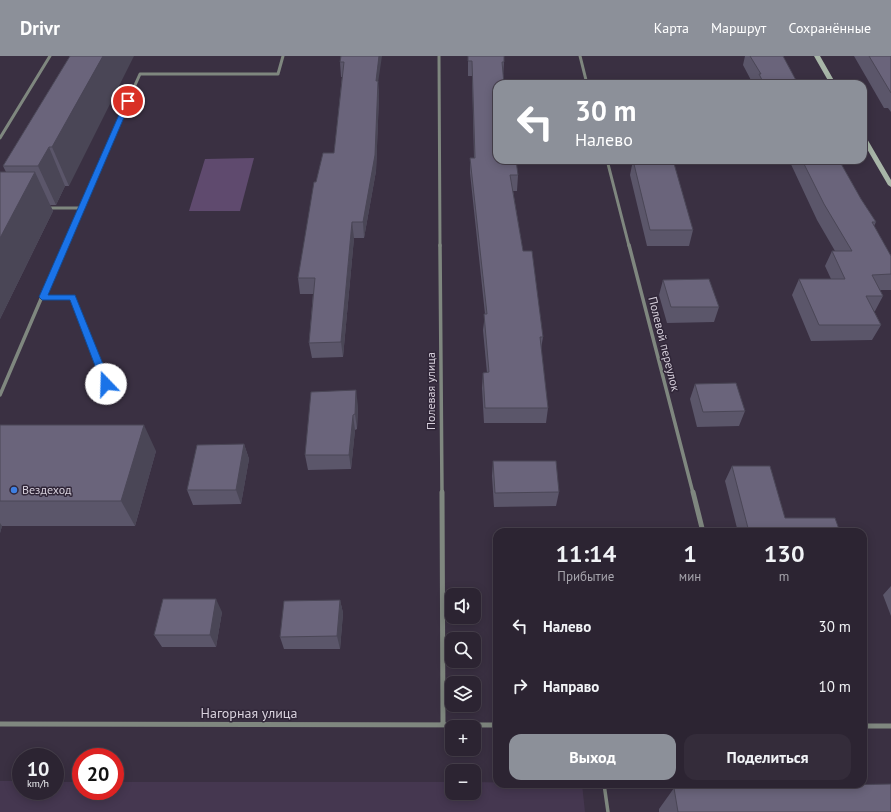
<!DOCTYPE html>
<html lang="ru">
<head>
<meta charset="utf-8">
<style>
  :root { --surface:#2c2432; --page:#342c3a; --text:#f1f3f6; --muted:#a6a4ac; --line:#48414d; --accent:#8c9099 }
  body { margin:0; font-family:"PT Sans",sans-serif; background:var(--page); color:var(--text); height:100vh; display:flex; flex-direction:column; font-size:15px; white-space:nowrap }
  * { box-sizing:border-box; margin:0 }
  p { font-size:13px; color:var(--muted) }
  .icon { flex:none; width:22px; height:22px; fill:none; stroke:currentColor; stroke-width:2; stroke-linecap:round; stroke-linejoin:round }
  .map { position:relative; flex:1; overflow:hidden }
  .sheet { position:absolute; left:493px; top:472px; width:374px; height:260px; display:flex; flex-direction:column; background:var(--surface); border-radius:12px; box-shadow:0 2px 10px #0003,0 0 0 1px var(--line) }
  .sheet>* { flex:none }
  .guide { position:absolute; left:493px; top:24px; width:374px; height:84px; border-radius:12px; box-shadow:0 2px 10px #0003,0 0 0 1px var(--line); background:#8c9099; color:#fff; overflow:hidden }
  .fabs { position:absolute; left:445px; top:532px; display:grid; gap:8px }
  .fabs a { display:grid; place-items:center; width:36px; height:36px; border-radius:8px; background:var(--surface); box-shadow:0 2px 10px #0003,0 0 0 1px var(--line); font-size:20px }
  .speed { position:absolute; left:12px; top:692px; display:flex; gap:8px; font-size:20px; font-weight:700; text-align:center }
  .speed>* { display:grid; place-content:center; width:52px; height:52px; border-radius:50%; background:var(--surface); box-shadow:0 2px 10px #0003,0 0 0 1px var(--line); line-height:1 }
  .speed small { font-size:10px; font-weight:400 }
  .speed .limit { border:6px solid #d22; background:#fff; color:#111 }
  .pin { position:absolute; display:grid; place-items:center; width:34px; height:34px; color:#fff; margin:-17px; border:2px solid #fff; border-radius:50%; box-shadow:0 1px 4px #0007 }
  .me { position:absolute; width:44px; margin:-22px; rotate:339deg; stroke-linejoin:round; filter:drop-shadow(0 0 3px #0008) }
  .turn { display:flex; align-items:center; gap:14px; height:84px; padding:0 16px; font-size:18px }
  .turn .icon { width:52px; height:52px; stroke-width:2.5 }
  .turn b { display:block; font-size:28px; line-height:34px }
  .eta { display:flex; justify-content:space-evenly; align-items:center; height:68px; text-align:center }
  .eta b { font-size:24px; font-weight:800; line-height:28px }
  .action { display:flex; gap:8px; margin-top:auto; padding:8px 16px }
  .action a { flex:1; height:46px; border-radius:12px; background:var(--accent); color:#fff; font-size:16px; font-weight:800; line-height:46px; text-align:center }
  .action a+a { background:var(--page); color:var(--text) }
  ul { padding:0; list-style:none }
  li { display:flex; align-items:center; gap:12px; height:60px; padding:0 16px }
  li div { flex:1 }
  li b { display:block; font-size:15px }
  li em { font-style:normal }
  header { display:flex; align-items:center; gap:24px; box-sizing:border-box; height:56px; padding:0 20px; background:var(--accent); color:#fff }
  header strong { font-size:19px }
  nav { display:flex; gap:22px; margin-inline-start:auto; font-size:14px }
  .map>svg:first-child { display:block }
</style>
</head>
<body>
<header>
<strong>Drivr</strong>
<nav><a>Карта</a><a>Маршрут</a><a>Сохранённые</a></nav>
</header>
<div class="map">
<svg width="891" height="756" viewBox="0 0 891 756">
  <rect width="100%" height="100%" fill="#3a3042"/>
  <path fill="#453750" d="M 0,725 L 21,725 L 21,735 L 55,735 L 55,726 L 81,726 L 81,735 L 115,735 L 115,726 L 452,726 L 452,737 L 474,737 L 474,726 L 582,728 L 585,756 L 0,756 Z"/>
  <path fill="#5f4a6e" d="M 254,102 L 240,155 L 189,155 L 205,103 Z"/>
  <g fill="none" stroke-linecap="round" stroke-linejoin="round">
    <path stroke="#7f877f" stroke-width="3" d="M 42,241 L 72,241 L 106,328"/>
    <path stroke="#7f877f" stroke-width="3.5" d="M 604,728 L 608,756"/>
    <path stroke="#7f877f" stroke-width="3" d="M 439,0 L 440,190
      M 580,0 L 587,28
      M 0,82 L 50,0
      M 607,104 L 629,190
      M 46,152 L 80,152 L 140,18 L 278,18 L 283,0
      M 64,190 L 80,152"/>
    <path stroke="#7f877f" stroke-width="3.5" d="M 440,189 L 442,437
      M 629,189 L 693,437
      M 0,339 L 64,189"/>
    <path stroke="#7f877f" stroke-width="5" d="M 442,436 L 443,669
      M 693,436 L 703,476
      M 0,668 L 497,669
      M 863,670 L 891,670"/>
    <path fill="#a8b6a8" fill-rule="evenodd" d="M 814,0 L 820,0 L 836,28 L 830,28 Z
      M 863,79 L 866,81 L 891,124 L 891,131 L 888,129 L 863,86 Z"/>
  </g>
  <path fill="#5b566a" d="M 70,0 L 69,130 L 65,130 L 56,149 L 50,149 L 53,155 L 0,263 L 0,116 L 6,116 L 3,110 Z
    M 341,0 L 378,27 L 379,40 L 376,115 L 364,182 L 354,182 L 343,301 L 312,302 L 309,287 L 313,238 L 300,238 L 298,222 L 316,126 L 334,97 L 342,21 L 341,21 L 340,6 Z
    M 468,0 L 504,6 L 503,21 L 497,28 L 518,119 L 517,135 L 513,135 L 523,195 L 543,281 L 541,293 L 548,352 L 546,367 L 484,367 L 482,332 L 483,317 L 487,317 L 483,274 L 485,258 L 470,117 L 470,102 L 474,102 L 472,20 L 468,20 Z
    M 745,0 L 783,0 L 798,28 L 753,28 L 743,9 Z
    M 854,0 L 891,0 L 891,56 L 888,52 L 884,52 Z
    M 633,104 L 693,174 L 689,190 L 647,190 L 630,119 Z
    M 789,104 L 839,104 L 861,143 L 876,166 L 874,170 L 891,200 L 891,234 L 880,234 L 883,240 L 875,255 L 874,255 L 881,269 L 872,284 L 811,285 L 792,239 L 799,223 L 831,223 L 825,210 L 832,195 L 835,195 L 817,164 Z
    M 663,224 L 719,251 L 714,266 L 667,267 L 659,239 Z
    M 695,328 L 745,355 L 739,370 L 697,371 L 690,343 Z
    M 358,350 L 357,373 L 355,374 L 351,413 L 308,414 L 305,399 Z
    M 0,369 L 156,395 L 135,470 L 2,470 L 0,477 Z
    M 244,388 L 249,403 L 241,448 L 193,449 L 187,434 Z
    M 493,405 L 559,436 L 556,450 L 494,451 L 492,420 Z
    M 732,410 L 785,462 L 840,476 L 738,476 L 725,425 Z
    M 891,530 L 891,560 L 883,539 Z
    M 340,544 L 343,557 L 340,593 L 284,593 L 280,581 Z
    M 222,556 L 216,591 L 162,591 L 154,579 Z
    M 674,732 L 891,756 L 659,756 L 659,753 Z"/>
  <path fill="#4a4656" d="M 103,0 L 134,0 L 69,130 L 52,91 Z
    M 379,0 L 382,0 L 378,27 L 379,40 L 376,115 L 364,182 L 363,166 L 376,25 Z
    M 49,91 L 65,130 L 56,149 L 38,110 Z
    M 35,116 L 53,155 L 0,263 L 0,182 Z
    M 352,166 L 354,182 L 343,301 L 341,286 Z
    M 356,334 L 358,350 L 357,373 L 355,358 Z
    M 353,359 L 355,374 L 351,413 L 349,399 Z
    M 144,369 L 156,395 L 135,470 L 121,445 Z
    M 244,388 L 249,403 L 241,448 L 236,434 Z
    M 0,467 L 2,470 L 0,477 Z
    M 216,543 L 222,556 L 216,591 L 210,579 Z
    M 340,544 L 343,557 L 340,593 L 337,580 Z"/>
  <path fill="#6a647b" stroke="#4a4656" d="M 70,0 L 103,0 L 52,91 L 49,91 L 38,110 L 3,110 Z
    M 341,0 L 379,0 L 376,25 L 378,25 L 375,99 L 363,166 L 352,166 L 341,286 L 309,287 L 315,222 L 298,222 L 314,126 L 316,126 L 323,97 L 334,97 L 344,6 L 340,6 Z
    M 468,0 L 504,0 L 504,6 L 502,6 L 504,28 L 497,28 L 497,104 L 516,104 L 518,119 L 510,119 L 523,195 L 532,195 L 543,281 L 540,281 L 548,352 L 485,352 L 483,317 L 489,316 L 484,258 L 487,258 L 470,102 L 475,102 L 472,5 L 468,5 Z
    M 750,0 L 783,0 L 798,28 L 764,28 L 759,18 L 761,18 Z
    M 869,0 L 891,0 L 891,37 Z
    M 633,104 L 673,104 L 693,174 L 650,174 Z
    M 802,104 L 839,104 L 861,143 L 876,166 L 872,166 L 891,200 L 891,218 L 872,219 L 883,240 L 866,240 L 881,269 L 819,269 L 799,223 L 845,223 L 832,195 L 852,195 L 824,148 Z
    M 0,116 L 35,116 L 0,182 Z
    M 709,223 L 719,251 L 671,251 L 663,224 Z
    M 736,327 L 745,355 L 703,356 L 695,328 Z
    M 356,334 L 355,358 L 353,359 L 349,399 L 305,399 L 311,336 Z
    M 0,369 L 144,369 L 121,445 L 0,445 Z
    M 244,388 L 236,434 L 187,434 L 197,389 Z
    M 493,405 L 556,405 L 559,436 L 495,437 Z
    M 732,410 L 770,410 L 785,462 L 835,462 L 840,476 L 749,476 Z
    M 163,543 L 216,543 L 210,579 L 154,579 Z
    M 340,544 L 337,580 L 280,581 L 284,545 Z
    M 891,728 L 891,756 L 678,756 L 674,732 Z"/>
  <path fill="#1a73e8" stroke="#114b97" d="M 128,43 L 131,45 L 48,239 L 75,239 L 111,328 L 106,331 L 102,328 L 70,244 L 42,244 L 39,241 L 125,45 Z"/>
  <circle fill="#3f7fe0" stroke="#302638" stroke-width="1.5" cx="14" cy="434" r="4"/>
  <g text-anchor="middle" stroke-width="3" stroke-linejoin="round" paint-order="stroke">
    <g font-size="12" fill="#d7d0dc" stroke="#302638">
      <text transform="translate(664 288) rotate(76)" y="4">Полевой переулок</text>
      <text transform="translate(431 335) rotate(-90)" y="4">Полевая улица</text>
    </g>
    <g font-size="12" fill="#d7d0dc" stroke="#302638" text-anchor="start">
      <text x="22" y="438">Вездеход</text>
    </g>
    <g font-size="14" fill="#d7d0dc" stroke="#302638">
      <text x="249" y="662">Нагорная улица</text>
    </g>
  </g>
</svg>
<div class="fabs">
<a><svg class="icon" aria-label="sound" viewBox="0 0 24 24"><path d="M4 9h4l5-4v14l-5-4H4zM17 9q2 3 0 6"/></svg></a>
<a><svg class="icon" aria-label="search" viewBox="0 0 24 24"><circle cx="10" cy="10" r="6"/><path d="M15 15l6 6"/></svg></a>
<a><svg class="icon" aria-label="layers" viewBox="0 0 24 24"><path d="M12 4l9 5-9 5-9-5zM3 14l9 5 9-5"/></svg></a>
<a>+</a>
<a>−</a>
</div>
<div class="speed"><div>10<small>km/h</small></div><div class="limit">20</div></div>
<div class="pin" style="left:128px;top:45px;background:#d93025"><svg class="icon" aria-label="arrive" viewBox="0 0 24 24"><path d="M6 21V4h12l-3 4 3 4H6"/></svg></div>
<svg class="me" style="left:106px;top:328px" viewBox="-20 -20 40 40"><circle r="19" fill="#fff"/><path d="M0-13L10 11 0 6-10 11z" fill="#1a73e8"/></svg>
<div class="guide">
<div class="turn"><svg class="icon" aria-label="left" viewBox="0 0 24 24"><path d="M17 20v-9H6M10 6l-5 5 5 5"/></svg><div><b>30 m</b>Налево</div></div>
</div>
<section class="sheet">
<div class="eta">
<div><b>11:14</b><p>Прибытие</p></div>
<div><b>1</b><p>мин</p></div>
<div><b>130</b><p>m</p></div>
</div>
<ul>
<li><svg class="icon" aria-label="left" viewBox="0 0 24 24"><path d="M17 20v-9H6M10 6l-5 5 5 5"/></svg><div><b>Налево</b></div><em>30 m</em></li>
<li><svg class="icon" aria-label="right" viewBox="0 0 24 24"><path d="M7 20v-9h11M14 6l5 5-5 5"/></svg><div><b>Направо</b></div><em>10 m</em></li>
</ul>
<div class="action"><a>Выход</a><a>Поделиться</a></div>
</section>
</div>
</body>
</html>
